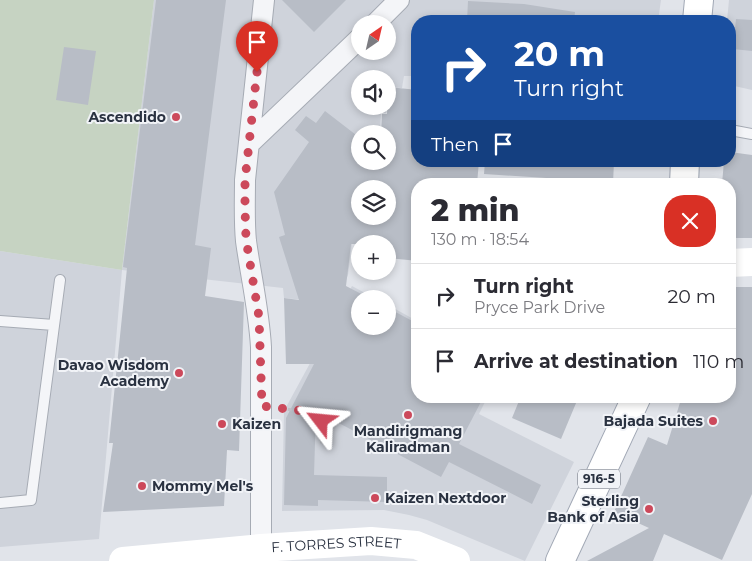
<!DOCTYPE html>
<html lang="en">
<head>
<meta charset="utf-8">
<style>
  :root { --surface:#fff; --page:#f2f2f3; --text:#2b2b33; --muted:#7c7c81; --line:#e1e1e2 }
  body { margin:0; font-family:Montserrat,sans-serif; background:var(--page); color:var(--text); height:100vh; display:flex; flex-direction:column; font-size:19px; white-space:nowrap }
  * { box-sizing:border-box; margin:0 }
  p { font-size:16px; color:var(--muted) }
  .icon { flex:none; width:28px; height:28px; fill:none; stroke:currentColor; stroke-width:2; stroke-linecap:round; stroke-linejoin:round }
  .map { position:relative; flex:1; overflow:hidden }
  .details { position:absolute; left:411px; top:178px; width:325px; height:225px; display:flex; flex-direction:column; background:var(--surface); border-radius:20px; box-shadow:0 2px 8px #0003 }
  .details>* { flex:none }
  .banner { position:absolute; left:411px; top:15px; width:325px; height:152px; border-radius:20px; box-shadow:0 2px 8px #0003; background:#1a4fa0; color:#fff; overflow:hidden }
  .needle { width:32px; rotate:34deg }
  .buttons { position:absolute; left:351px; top:15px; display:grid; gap:10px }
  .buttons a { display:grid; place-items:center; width:45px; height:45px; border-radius:50%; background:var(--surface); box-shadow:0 2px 8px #0003; font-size:25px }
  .pin { position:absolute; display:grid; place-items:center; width:42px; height:42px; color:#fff; margin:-51px -21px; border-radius:50% 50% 50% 0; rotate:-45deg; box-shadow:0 0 5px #0007 }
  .pin .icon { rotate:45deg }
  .me { position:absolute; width:55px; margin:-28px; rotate:299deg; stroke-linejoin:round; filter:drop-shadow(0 0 4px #0008) }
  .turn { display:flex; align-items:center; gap:18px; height:105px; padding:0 20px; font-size:22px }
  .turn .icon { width:65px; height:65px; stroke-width:2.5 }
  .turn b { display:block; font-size:35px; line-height:42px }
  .then { display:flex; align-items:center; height:48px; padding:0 20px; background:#0003; gap:10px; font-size:19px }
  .round { display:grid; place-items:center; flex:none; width:52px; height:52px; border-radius:20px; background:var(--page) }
  .head { display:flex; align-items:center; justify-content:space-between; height:85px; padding:0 20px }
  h1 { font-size:30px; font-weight:800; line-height:38px }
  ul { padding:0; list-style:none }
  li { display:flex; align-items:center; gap:15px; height:65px; padding:0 20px; border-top:1px solid var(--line) }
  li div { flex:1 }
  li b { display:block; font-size:19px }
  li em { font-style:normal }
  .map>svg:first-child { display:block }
</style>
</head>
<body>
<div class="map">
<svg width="752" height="561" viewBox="0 0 752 561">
  <rect width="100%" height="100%" fill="#e1e4ea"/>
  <path fill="#cfd3db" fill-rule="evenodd" d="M 154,0 L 661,0 L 658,21 L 418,21 L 417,76 L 404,76 L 402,88 L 388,87 L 388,79 L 360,79 L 360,106 L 386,106 L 386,113 L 381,113 L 380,134 L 360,134 L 360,161 L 366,161 L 356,211 L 348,275 L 337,303 L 284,298 L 283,288 L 122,270 L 99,539 L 0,547 L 0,251 L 122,270 ZM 360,24 L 388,24 L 388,51 L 360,51 Z
    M 729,0 L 752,0 L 752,90 L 730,85 L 730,21 L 727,21 Z
    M 352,286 L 376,299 L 360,299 L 360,326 L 388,326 L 388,305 L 417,321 L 418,396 L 488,396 L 479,414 L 574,462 L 525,561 L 427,520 L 409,515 L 384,510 L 282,511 L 284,411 Z"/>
  <path fill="#c6d3c2" d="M 0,0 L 154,0 L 122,270 L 0,251 Z"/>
  <path fill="#b8bdc6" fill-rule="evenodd" d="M 156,0 L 226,0 L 195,245 L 211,248 L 205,296 L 244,302 L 239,451 L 227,450 L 224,506 L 103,512 L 113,443 L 109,443 L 127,268 L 123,267 Z
    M 282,0 L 346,0 L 314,32 Z
    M 468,1 L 524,4 L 575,12 L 574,21 L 467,21 Z
    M 736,19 L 752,20 L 752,51 L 733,49 Z
    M 64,47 L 96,51 L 88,105 L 56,100 Z
    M 388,87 L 418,90 L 418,161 L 479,161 L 477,184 L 418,184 L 418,261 L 388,258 L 388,244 L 351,244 L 346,286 L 371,299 L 360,299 L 360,326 L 388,326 L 388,308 L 418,324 L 418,396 L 484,396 L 459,444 L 541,485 L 532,504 L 449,462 L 441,477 L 316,411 L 314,475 L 387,477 L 387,502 L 318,500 L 318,506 L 284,505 L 286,418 L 314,364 L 286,364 L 284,298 L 299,300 L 279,237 L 285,235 L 274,192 L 309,142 L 295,130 L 306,116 L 316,123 L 325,111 L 360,138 L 360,161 L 388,161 L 388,134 L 381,134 L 382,114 L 387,114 ZM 360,189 L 388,189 L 388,216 L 360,216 Z
    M 730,152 L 752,155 L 752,238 L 730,238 L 730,184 L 722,184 L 724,161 L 730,161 Z
    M 485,161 L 614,161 L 613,184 L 577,184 L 577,180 L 484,174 Z
    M 730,287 L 752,287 L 752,494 L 722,560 L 664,534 L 653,561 L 587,561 L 649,528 L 614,512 L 648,437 L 667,445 L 682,396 L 730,396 Z
    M 521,396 L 579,396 L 561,439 L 512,418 Z"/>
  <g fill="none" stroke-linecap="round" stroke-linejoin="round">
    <g stroke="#a6abb4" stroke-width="12">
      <path id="lane" d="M 730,130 L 752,134
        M 0,321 L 54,325
        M 0,503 L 31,500 L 60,280"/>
    </g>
    <g stroke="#a6abb4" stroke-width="22">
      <path id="street" d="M 375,24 L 399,0
        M 250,143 L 360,38
        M 261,548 L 261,347 C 259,311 251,277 246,241 C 244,221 245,200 245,180 L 264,0"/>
    </g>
    <g stroke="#a1a8b5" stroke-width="30">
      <path id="primary" d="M 697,21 L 699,0
        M 684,184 L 685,161
        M 560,561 L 637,396"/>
    </g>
    <path stroke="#bfc2c8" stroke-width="3" stroke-dasharray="4 4" stroke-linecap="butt" d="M 280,408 L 317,414 L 321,421 L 322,447"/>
    <use href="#lane" stroke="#f4f5f8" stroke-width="10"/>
    <use href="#street" stroke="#f4f5f8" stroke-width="20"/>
    <g stroke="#fff" stroke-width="28">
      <path d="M 730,263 L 752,262"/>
      <path id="s1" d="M 123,561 L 261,548 L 371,541 L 416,545 L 456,561"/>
    </g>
    <use href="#primary" stroke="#fff" stroke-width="28"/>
  </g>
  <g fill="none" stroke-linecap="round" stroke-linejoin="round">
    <path stroke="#cc495b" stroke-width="9" stroke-dasharray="0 16.2" d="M 257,72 L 245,180 L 245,208 L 246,239 L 259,317 L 262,406 L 313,412 L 320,417 L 321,421"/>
  </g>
  <g fill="#cc495b" stroke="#f1f3f7" stroke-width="2">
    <circle cx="176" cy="117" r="5"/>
    <circle cx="179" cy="373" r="5"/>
    <circle cx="408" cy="415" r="5"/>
    <circle cx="713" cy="421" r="5"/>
    <circle cx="222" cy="424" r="5"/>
    <circle cx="142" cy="486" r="5"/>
    <circle cx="375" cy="498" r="5"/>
    <circle cx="649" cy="509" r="5"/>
  </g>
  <g text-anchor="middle" stroke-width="4" stroke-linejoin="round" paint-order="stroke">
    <rect fill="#f1f3f7" stroke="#666c78" stroke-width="1" x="578" y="469.5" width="42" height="19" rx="4"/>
    <g font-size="12" font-weight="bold" fill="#2a3241">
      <text x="599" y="483">916-5</text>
    </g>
    <g font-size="14" font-weight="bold" fill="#2a3241" stroke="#f1f3f7" text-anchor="end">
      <text x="166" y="122">Ascendido</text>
      <text x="169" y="370">Davao Wisdom<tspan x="169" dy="16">Academy</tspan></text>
      <text x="703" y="426">Bajada Suites</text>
      <text x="232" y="429" text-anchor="start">Kaizen</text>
      <text x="408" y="436" text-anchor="middle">Mandirigmang<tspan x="408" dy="16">Kaliradman</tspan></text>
      <text x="152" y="491" text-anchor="start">Mommy Mel's</text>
      <text x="385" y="503" text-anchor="start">Kaizen Nextdoor</text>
      <text x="639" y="506">Sterling<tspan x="639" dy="16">Bank of Asia</tspan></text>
    </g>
    <g font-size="14" fill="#2a3241" stroke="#f1f3f7">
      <text dy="5" stroke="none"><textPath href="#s1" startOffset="214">F. TORRES STREET</textPath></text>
    </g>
  </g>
</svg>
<div class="buttons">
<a><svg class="needle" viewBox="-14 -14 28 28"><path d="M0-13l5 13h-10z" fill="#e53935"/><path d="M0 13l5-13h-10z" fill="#7c7c81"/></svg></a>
<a><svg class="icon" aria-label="sound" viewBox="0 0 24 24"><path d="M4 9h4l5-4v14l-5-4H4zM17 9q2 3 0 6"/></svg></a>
<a><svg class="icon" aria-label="search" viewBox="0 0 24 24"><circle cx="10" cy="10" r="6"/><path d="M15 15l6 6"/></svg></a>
<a><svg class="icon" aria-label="layers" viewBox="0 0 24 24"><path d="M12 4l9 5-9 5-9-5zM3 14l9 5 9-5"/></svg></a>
<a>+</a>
<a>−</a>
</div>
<div class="pin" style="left:257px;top:72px;background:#d93025"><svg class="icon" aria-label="arrive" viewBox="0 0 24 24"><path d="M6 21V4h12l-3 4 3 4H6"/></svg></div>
<svg class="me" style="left:321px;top:421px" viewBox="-20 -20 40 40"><path d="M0-17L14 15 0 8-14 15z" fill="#cc495b" stroke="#fff" stroke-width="4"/></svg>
<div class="banner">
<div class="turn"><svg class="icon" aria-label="right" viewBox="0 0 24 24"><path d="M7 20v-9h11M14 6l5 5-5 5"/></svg><div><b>20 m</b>Turn right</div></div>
<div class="then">Then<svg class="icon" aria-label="arrive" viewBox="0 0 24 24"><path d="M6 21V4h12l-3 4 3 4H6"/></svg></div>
</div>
<section class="details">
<div class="head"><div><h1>2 min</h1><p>130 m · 18:54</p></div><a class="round" style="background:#d93025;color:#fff"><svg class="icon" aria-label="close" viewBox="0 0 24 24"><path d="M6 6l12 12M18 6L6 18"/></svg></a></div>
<ul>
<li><svg class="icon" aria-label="right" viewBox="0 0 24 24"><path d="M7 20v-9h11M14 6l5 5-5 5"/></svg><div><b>Turn right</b><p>Pryce Park Drive</p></div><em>20 m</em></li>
<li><svg class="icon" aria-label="arrive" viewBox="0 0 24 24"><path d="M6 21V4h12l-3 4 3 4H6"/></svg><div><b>Arrive at destination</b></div><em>110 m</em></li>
</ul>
</section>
</div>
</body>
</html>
